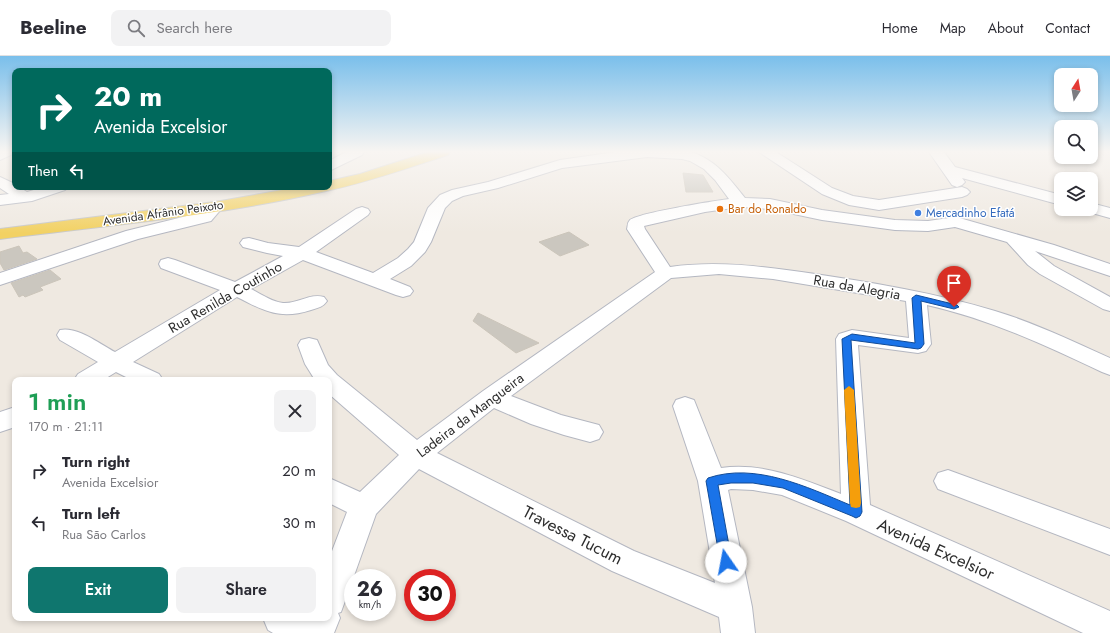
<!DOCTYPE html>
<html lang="en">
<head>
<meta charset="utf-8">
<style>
  :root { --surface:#fff; --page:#f2f2f3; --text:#2b2b33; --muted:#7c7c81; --line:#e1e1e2; --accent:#0f766e }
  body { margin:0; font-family:Jost,sans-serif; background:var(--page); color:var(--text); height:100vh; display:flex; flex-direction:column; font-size:15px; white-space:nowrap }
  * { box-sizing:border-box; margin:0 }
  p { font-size:13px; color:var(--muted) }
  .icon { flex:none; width:22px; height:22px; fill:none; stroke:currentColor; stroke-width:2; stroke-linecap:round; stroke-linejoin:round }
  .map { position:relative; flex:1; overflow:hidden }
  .side { position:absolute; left:12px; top:321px; width:320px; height:244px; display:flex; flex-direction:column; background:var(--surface); border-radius:8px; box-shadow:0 2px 6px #0003 }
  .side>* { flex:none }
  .banner { position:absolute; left:12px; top:12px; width:320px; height:122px; border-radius:8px; box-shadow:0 2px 6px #0003; background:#00695c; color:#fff; overflow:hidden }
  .needle { width:26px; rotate:11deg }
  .buttons { position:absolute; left:1054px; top:12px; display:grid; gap:8px }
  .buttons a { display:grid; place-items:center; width:44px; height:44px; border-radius:8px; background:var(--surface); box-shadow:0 2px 6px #0003; font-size:20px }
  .speed { position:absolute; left:344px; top:513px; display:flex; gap:8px; font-size:20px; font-weight:700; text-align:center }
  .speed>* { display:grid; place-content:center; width:52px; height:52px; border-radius:50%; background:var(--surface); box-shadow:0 2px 6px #0003; line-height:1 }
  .speed small { font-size:10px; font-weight:400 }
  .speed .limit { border:6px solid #d22; background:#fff; color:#111 }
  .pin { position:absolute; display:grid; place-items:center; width:34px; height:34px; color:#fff; margin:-41px -17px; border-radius:50% 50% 50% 0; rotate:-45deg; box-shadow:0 0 4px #0007 }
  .pin .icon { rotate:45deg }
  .me { position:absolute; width:44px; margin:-22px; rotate:348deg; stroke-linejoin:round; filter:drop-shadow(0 0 3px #0008) }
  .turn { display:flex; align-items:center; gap:14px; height:84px; padding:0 16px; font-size:18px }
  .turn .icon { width:52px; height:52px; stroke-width:2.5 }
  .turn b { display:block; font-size:28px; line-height:34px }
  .then { display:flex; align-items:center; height:38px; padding:0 16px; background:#0003; gap:8px; font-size:15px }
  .round { display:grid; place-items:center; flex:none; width:42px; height:42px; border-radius:8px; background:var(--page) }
  .summary { display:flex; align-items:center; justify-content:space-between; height:68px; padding:0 16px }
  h1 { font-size:24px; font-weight:600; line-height:30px; color:#1e9e55 }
  .primary-button { display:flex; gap:8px; margin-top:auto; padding:8px 16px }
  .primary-button a { flex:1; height:46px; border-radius:8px; background:var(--accent); color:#fff; font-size:16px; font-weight:600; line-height:46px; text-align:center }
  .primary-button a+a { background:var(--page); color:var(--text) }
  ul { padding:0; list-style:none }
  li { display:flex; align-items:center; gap:12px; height:52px; padding:0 16px }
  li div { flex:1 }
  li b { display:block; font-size:15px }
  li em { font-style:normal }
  header { display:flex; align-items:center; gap:24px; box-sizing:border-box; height:56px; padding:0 20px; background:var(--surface); border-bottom:1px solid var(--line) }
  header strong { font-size:19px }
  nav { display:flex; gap:22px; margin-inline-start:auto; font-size:14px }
  .search { width:280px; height:36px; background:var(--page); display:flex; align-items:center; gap:10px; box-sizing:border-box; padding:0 14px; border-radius:8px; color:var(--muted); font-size:15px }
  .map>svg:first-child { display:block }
</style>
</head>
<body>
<header>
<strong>Beeline</strong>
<div class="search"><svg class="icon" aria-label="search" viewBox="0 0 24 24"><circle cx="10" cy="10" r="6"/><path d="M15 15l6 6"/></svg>Search here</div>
<nav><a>Home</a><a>Map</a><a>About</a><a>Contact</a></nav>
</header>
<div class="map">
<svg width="1110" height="577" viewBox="0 0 1110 577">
  <rect width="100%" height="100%" fill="#efe9e1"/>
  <path fill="#cbc7bf" stroke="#cbc5ba" d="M 683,117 L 703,119 L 713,136 L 686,136 Z
    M 569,176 L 589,189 L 560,200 L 539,186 Z
    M 19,190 L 23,197 L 27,196 L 37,203 L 4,214 L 0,207 L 0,196 Z
    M 50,214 L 61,223 L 40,231 L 43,234 L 25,241 L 23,239 L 19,241 L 11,227 Z
    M 478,257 L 539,287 L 516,297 L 473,265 Z"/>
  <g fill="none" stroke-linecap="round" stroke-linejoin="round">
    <g stroke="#b4b7c1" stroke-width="2">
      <path id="minor" d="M 0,96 L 15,96 L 15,97 L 0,104 Z
        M 346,96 L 364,96 L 362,99 L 329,115 L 329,105 Z
        M 616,96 L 691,96 C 716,104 729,122 745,142 L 770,143 L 822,154 L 895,164 L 928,165 L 956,161 L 1054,189 L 1110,208 L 1110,220 L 1035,195 L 1054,210 L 1110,241 L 1110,255 L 1103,253 L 1040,218 L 1028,209 L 1007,186 L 955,171 L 928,175 L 895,174 L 822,164 L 770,153 L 740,151 L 705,156 L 644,170 L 645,173 L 670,211 C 719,204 766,211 815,218 C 875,227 936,237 995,255 C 1035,267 1072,285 1110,302 L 1110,319 L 1102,316 C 1045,289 989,263 927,249 L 931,288 L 926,295 L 918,297 L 858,289 L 870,449 L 1110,555 L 1110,577 L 1083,577 L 846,465 L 782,439 L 753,434 L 731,433 L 728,434 L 752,551 L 755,577 L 721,577 L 719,561 L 612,515 L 419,413 L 376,458 L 345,545 L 341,556 L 338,557 L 340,562 L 334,577 L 273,577 L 268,574 L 263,562 L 329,562 L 329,503 L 347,456 L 329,447 L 329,422 L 360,436 L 399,399 L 329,338 L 329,324 L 315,324 L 305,308 L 298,289 L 301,284 L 309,282 L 317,284 L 328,309 L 337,319 L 417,384 L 483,335 L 655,216 L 627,173 C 628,170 627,167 630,164 C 638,157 714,145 729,143 L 715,124 L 704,113 L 690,105 L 682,103 L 647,101 L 562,112 L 498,132 L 463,140 L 452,145 L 445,152 L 431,186 L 425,196 L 411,210 L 390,223 L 410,231 L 413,235 L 410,239 L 403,241 L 396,239 L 303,204 L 251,233 C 261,238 272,246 283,247 C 298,248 310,237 324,241 L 327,245 C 323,251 318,252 311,254 C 280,264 264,255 237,241 L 133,306 L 159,318 L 163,324 L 132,324 L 116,316 L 103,324 L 74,324 L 78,318 L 98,306 L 60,284 L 57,279 L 60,274 C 77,270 100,288 115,296 L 220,234 L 161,212 L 159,208 L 161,204 L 168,202 L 175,204 L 235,226 L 283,200 L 267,197 L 243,191 L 240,187 L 243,183 L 249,182 L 268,187 L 299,191 L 356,153 L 362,151 L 368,153 L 370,156 L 368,159 L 316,196 L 373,217 L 398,202 L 408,193 L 414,186 L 428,152 L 440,139 L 452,134 L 488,126 L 560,104 ZM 719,218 L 773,223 L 906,245 L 909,282 L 852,274 L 839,278 L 836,283 L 841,438 C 802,423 763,406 721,412 L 694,344 L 685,341 L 676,344 L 673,350 L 698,425 L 715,527 L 634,495 L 437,397 L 494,352 L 531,368 L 564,379 L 590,386 L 599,383 L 603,376 L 599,369 L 561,359 L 511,340 L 671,222 Z
        M 759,96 L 776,96 L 832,132 L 853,140 L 879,144 L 962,131 L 967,133 L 970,136 L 967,139 L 962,141 L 879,154 L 849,149 L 822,138 Z
        M 929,96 L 944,96 L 955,111 L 1061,139 L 1061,149 L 962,122 L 965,126 L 962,129 L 957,131 L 952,129 Z
        M 0,121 L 15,128 L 15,131 L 19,131 L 27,136 L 44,131 L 68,131 L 65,134 L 32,145 L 0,149 L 0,139 L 9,138 L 0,132 Z
        M 215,146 L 221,148 L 223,151 L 211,165 L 138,183 L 0,229 L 0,217 L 126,175 L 199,157 L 209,148 Z
        M 1091,147 L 1110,152 L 1110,162 L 1085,155 L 1084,153 L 1091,153 Z
        M 15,351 L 15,371 L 0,376 L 0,356 Z
        M 948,414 L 1110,473 L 1110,499 L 938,433 L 934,425 L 938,417 Z"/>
    </g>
    <g stroke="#c9c9c9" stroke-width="2">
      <path id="major" d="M 428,96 L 450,96 L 448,99 C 408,112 368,126 326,135 C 219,160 109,169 0,183 L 0,173 L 215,146 L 299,131 L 329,131 L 329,125 L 360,118 Z"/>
    </g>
    <use href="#minor" fill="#fff" fill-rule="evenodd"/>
    <use href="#major" fill="#f2d163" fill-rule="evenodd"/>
  </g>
  <linearGradient id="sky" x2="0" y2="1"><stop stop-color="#7abfeb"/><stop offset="0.54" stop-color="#f8f5f2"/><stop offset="1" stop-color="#f8f5f2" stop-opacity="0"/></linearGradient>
  <rect width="1110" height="177" fill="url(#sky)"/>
  <path fill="#1a73e8" stroke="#114b97" d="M 916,239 L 957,249 L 959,251 L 954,253 L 921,245 L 924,288 L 921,292 L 918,293 L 851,284 L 862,456 L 860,460 L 856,462 L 852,460 L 783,432 L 753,427 L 731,427 L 718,429 L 732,506 L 731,510 L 726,512 L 721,510 L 706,425 L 708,422 C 755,406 807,431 850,449 L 842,283 L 852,278 L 915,287 L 912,242 Z"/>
  <path fill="#f59e0b" d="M 849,330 L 854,334 L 861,447 L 860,451 L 856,452 L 851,451 L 850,447 L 844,334 Z"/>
  <circle fill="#e8710a" stroke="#fff" stroke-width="1.5" cx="720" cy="153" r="4"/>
  <circle fill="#3f7fe0" stroke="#fff" stroke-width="1.5" cx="918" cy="157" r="4"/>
  <g text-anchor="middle" stroke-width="3" stroke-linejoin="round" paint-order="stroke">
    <g font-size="12" fill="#c56008" stroke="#fff" text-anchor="start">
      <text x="728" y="157">Bar do Ronaldo</text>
    </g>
    <g font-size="12" fill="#2e2e2e" stroke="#fff">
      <text transform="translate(163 157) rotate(-8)" y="4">Avenida Afrânio Peixoto</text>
    </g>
    <g font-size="12" fill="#366cbe" stroke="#fff" text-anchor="start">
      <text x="926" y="161">Mercadinho Efatá</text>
    </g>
    <g font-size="14" fill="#2e2e2e" stroke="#fff">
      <text transform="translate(857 231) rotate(10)" y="5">Rua da Alegria</text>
      <text transform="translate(225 241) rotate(-30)" y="5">Rua Renilda Coutinho</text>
      <text transform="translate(470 359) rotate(-37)" y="5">Ladeira da Mangueira</text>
    </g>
    <g font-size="17" fill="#2e2e2e" stroke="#fff">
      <text transform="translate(573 479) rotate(27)" y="6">Travessa Tucum</text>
      <text transform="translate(936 493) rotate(24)" y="6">Avenida Excelsior</text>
    </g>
  </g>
</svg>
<div class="buttons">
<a><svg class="needle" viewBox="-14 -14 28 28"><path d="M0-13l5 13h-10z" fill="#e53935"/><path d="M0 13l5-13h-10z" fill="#7c7c81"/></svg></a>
<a><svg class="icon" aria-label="search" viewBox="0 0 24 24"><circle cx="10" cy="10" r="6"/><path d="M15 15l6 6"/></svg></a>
<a><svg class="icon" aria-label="layers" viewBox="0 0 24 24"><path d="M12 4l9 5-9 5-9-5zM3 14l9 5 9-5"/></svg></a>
</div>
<div class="speed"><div>26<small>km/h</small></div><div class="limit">30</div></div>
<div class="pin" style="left:954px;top:251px;background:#d93025"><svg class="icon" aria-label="arrive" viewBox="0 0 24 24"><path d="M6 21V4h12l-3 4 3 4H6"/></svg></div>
<svg class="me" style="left:726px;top:506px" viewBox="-20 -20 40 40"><circle r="19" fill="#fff"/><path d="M0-13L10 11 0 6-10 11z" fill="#1a73e8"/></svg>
<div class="banner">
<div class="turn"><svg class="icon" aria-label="right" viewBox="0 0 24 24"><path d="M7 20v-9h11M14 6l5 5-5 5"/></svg><div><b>20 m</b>Avenida Excelsior</div></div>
<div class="then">Then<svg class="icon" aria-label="left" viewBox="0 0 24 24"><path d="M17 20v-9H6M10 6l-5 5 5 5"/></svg></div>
</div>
<section class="side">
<div class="summary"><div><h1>1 min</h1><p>170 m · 21:11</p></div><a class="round"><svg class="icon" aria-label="close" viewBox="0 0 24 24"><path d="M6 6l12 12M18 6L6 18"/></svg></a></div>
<ul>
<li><svg class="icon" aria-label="right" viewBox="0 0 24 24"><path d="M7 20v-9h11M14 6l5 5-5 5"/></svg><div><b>Turn right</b><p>Avenida Excelsior</p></div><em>20 m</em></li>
<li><svg class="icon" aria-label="left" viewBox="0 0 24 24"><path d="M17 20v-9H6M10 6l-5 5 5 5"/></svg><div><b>Turn left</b><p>Rua São Carlos</p></div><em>30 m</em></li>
</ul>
<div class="primary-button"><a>Exit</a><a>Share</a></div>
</section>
</div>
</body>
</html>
